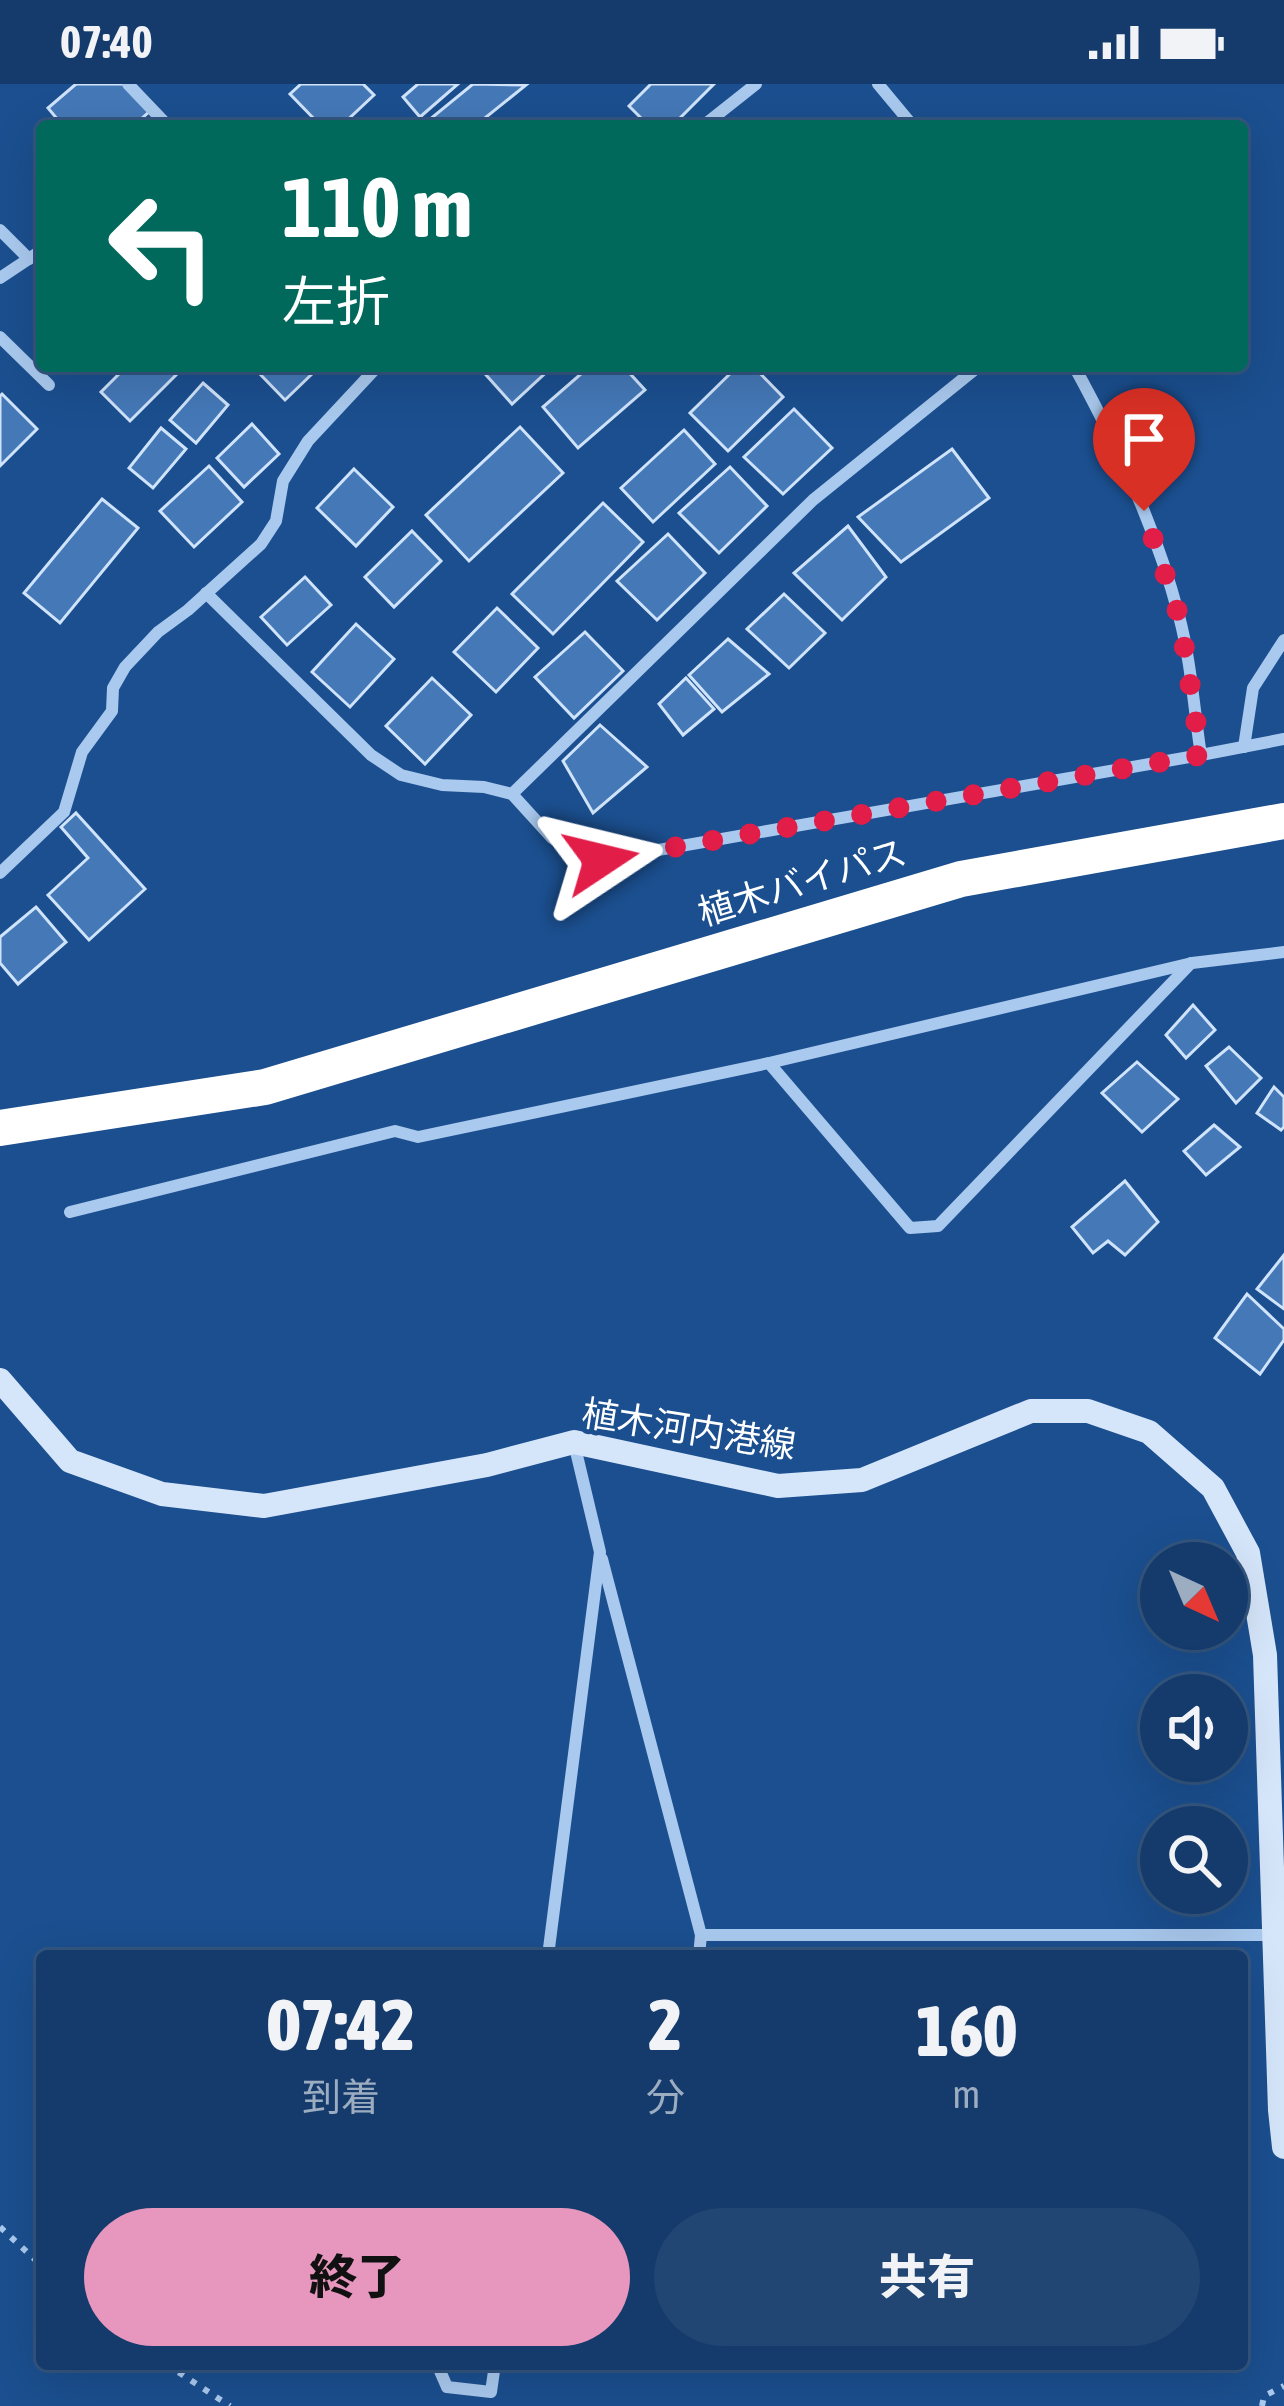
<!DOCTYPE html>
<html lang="ja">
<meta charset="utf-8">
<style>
:root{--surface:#143b6b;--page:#214673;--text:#f1f3f6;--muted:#9dadc1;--line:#33557e;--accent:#e797bd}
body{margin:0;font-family:"Asap Condensed","Noto Sans JP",sans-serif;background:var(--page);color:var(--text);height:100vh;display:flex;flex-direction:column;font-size:45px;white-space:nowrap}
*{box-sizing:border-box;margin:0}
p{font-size:39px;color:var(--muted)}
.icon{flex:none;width:66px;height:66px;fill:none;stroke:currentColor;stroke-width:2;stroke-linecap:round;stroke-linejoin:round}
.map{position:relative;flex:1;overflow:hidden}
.panel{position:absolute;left:36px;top:1866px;width:1212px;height:420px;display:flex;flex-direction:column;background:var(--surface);border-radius:12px;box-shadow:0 12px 48px #0002,0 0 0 3px var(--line)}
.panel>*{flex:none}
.banner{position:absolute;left:36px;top:36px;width:1212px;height:252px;border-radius:12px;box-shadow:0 12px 48px #0002,0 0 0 3px var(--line);background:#00695c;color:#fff;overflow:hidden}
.needle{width:78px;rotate:136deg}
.tools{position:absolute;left:1140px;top:1458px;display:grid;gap:24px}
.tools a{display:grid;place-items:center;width:108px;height:108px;border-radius:50%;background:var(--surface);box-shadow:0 12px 48px #0002,0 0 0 3px var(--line);font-size:60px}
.pin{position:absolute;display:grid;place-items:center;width:102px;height:102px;color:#fff;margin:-123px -51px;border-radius:50% 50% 50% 0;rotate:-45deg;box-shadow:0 0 12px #0007}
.pin .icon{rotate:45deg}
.me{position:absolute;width:132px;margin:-66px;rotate:80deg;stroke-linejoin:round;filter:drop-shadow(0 0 9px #0008)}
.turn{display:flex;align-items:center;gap:42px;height:252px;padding:0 48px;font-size:54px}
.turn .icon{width:156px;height:156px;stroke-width:2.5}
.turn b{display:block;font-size:84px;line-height:102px}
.eta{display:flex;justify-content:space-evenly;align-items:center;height:204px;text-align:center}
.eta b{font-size:72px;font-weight:800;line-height:84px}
.cta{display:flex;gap:24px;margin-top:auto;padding:24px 48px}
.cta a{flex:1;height:138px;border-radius:72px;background:var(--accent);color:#111;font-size:48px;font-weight:800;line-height:138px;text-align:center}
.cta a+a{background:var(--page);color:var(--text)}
.status{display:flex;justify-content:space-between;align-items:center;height:84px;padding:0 60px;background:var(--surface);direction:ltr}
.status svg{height:33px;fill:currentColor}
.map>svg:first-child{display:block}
.building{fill:#4478b7;stroke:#cfe3fa;stroke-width:3}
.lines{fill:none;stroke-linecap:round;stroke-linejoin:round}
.path{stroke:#a9c9ee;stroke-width:6;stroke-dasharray:6 9;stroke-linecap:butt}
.street{stroke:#a9c9ee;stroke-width:12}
.secondary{stroke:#d6e6fa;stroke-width:24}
.highway{stroke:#fff;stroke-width:36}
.route{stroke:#e11d48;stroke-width:21;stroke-dasharray:0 37.8}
.labels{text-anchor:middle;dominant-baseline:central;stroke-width:10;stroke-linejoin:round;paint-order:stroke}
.street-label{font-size:36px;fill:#fff;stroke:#1b4f8f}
</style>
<div class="status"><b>07:40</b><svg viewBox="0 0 49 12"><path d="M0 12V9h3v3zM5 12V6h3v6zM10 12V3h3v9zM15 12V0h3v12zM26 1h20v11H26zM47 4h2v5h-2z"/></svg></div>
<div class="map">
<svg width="1284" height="2322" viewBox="0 0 1284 2322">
<rect width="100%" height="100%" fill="#1b4f8f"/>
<g class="building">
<polygon points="76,0 127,0 150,27 133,42 63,42 48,24"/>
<polygon points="301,0 363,0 374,11 341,42 321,42 290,10"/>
<polygon points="418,0 458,0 420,33 403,13"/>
<polygon points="473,0 526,1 475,42 426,42 424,40"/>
<polygon points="651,0 714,0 672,42 649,42 629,22"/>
<polygon points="127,282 185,282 130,337 101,308"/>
<polygon points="266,282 308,282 314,288 285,316 259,289"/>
<polygon points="478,282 553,282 512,320"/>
<polygon points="590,282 623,282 645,306 578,364 543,323"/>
<polygon points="738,282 753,282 783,313 728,367 690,329"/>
<polygon points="203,299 228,321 196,359 170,336"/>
<polygon points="2,310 37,345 0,382 0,312"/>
<polygon points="794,325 832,364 783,410 744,373"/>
<polygon points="252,340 279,370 244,403 217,374"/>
<polygon points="520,343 563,389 469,477 426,431"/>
<polygon points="161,344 186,365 153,404 129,384"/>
<polygon points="684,346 715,380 653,438 621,404"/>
<polygon points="952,365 989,414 901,478 858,433"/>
<polygon points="209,382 242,418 194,463 160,427"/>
<polygon points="730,383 767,422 719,469 679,429"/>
<polygon points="354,385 393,423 356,462 317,424"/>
<polygon points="102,415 138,444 60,539 24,509"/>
<polygon points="603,419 643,458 553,550 512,510"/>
<polygon points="848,442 886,493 842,536 794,489"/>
<polygon points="412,447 441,477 394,523 365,493"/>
<polygon points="668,450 705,489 657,536 617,497"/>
<polygon points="305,493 331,521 287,561 261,533"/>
<polygon points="784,510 825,549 789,584 747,545"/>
<polygon points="497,524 538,564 496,608 454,568"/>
<polygon points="356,540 394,575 350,623 312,588"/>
<polygon points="585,548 623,587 574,634 535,593"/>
<polygon points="728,555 769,590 722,628 689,591"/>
<polygon points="432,594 471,631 425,680 386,642"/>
<polygon points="686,594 714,625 683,651 659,620"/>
<polygon points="600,641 647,683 593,729 563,677"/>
<polygon points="76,729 145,805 89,856 48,811 88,774 61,743"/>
<polygon points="36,823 66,858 18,900 0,879 0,853"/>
<polygon points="1193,921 1215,946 1186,974 1166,951"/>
<polygon points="1229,963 1261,994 1236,1019 1206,982"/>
<polygon points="1137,978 1178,1015 1142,1048 1102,1009"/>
<polygon points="1274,1003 1284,1013 1284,1043 1281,1046 1257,1029"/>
<polygon points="1214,1041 1240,1063 1206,1091 1184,1067"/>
<polygon points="1125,1097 1158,1138 1125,1171 1108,1157 1093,1169 1072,1143"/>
<polygon points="1284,1171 1284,1225 1257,1205"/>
<polygon points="1247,1210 1284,1245 1284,1256 1260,1290 1215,1254"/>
</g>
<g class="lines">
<g class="path">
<polyline points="0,2143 42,2182"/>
<polyline points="166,2280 230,2322"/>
<polyline points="1262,2322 1264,2312 1284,2302"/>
</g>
<g class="street">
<polyline points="128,0 168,42"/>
<polyline points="878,0 913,42"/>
<polyline points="703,42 756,0"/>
<polyline points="0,146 29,175"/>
<polyline points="0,194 42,166"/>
<polyline points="0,253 49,301"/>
<path d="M1074,282C1118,362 1156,444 1179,532C1191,577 1194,626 1201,671L1284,655"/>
<polyline points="206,509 371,671 401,691 442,701 484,703 512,710 552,754 579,771 601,776 1201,671"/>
<polyline points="1244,663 1253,604 1284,556"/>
<polyline points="512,710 813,416 979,282"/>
<polyline points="0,789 64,728 82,668 112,627 113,604 125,583 158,548 188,526 261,460 276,437 283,397 308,357 378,282"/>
<polyline points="769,979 910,1144 938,1142 1191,879"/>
<polyline points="70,1128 395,1047 418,1053 769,979 1192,879 1284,868"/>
<polyline points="602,1475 701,1851 699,1872"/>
<polyline points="701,1851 1274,1851"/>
<polyline points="548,1872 600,1468 574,1359"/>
<polyline points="437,2280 447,2303 491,2308 495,2280"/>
</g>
<polyline class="secondary" points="0,1296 70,1377 162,1410 264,1422 487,1381 574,1358 778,1402 862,1396 1031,1327 1088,1327 1149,1348 1213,1404 1248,1469 1265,1571 1280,2026 1284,2063"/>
<polyline class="highway" points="0,1044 265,1003 961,795 1284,737"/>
</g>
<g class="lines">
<polyline class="route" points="601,776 1201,671 1180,535 1144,427"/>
</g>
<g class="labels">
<g class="street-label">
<text transform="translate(802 798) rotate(-17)">植木バイパス</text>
<text transform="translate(689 1345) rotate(9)">植木河内港線</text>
</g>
</g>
</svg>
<div class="tools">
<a><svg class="needle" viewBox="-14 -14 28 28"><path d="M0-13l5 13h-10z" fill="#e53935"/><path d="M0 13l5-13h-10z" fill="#9dadc1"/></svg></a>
<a><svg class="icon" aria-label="sound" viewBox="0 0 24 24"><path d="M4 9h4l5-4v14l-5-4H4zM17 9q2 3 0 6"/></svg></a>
<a><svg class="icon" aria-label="search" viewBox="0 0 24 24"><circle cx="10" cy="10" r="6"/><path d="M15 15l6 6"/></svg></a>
</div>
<div class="pin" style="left:1144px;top:427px;background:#d93025"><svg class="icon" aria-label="arrive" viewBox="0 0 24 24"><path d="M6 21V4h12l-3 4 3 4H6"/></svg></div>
<svg class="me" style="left:601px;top:776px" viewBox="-20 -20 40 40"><path d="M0-17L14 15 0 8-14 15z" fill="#e11d48" stroke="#fff" stroke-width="4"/></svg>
<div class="banner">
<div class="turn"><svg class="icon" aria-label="left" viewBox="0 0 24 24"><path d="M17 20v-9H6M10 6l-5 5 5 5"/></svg><div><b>110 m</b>左折</div></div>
</div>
<section class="panel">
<div class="eta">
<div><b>07:42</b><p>到着</p></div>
<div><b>2</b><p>分</p></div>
<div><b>160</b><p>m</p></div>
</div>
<div class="cta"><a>終了</a><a>共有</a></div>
</section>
</div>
